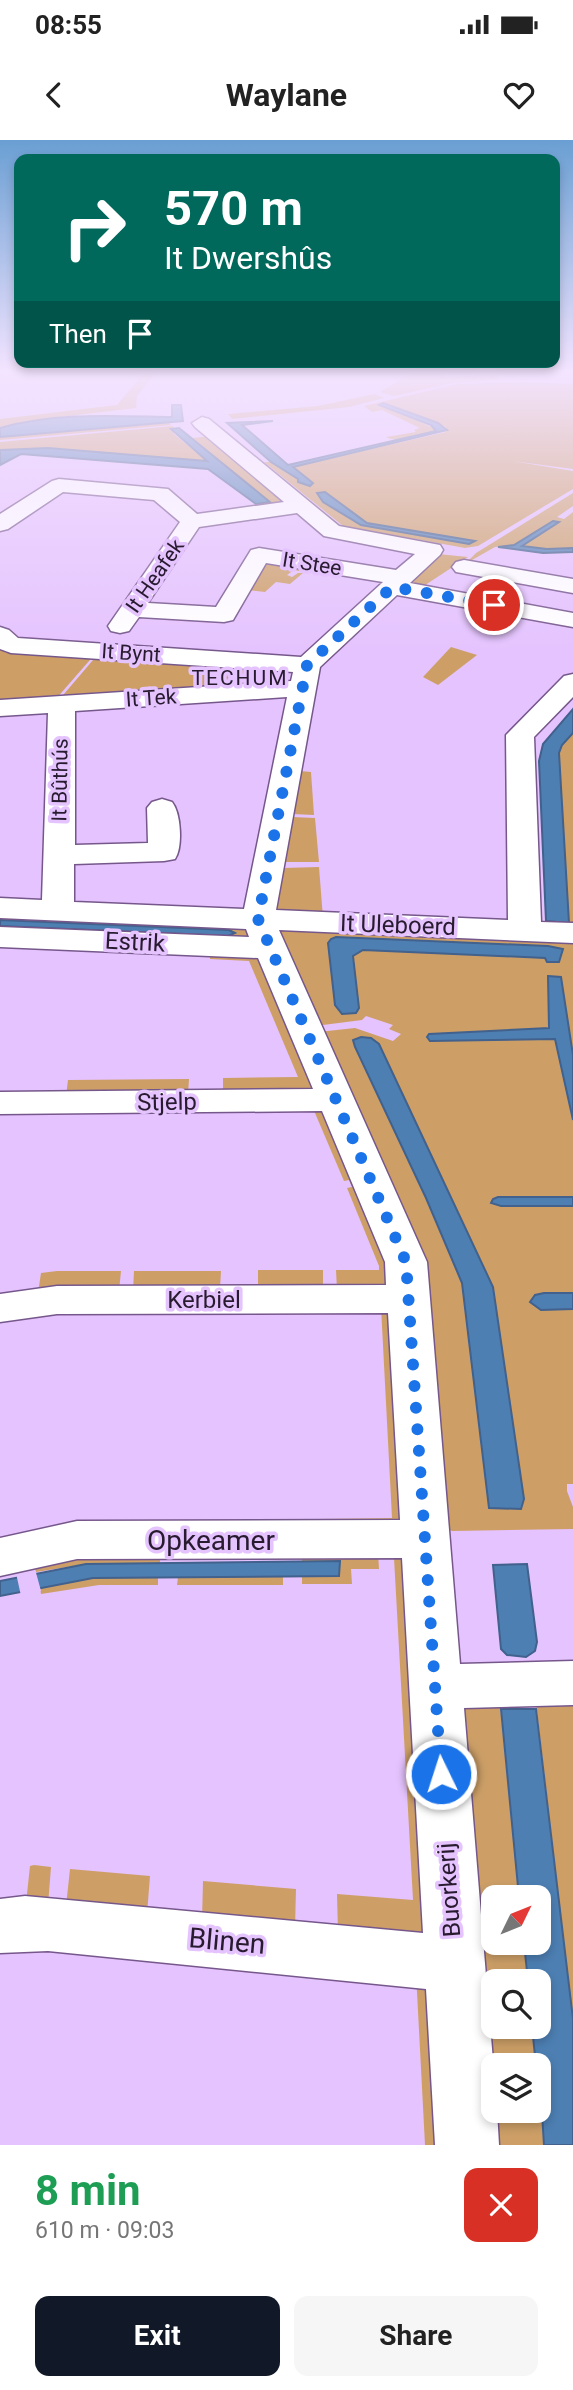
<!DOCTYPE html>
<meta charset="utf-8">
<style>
:root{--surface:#fff;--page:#f6f6f6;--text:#222;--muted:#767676;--accent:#111827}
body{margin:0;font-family:Roboto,sans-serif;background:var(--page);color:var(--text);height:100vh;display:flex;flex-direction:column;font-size:26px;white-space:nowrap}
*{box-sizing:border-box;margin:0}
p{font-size:23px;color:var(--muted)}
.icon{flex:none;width:38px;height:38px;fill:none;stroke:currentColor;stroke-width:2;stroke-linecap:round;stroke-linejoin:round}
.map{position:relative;height:2005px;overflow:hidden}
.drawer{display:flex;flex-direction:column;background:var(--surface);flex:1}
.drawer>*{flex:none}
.top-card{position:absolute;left:14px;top:14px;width:546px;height:214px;border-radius:14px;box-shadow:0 4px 10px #0003;background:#00695c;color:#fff;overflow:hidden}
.needle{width:46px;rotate:47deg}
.fabs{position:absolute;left:481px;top:1745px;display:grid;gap:14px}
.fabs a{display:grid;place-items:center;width:70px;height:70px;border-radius:14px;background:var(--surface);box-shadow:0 4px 10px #0003;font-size:35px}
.pin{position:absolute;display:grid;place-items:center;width:60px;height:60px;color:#fff;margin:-30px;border:4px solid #fff;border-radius:50%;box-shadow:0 2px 7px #0007}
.me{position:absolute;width:77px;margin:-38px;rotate:356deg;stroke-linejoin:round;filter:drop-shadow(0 0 5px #0008)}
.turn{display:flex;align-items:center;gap:24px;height:147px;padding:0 35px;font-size:32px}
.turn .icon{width:91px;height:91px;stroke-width:2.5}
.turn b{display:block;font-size:49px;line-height:60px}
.then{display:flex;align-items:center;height:66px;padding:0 35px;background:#0003;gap:14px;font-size:26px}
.round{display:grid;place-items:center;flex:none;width:74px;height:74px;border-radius:14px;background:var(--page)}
.headline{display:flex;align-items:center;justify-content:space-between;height:119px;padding:0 35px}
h1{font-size:42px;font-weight:700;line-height:52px;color:#1e9e55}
.action{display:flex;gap:14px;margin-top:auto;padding:14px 35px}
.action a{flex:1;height:80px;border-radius:14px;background:var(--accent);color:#fff;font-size:28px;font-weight:700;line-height:80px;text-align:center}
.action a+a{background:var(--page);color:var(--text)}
.status{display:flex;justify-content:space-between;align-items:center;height:49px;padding:0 35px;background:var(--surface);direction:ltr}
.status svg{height:19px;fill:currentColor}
header{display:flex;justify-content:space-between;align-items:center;height:91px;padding:0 35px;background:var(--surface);font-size:32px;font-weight:700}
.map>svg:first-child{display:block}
.green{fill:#cd9f67;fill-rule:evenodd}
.water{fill:#4d7fb3;stroke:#42618c;stroke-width:2}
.pier{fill:#e5c3fe}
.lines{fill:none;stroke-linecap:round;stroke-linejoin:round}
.minor-casing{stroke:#76578b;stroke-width:3}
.minor{fill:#fff;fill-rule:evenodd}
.route{stroke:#1a73e8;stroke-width:12;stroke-dasharray:0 21.6}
.labels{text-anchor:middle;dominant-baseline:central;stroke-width:7;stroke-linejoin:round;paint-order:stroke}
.far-street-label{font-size:21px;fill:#281b30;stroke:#e5c3fe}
.far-neighbourhood-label{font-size:21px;letter-spacing:2px;fill:#281b30;stroke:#e5c3fe}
.street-label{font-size:24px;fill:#281b30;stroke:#e5c3fe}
.near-street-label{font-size:28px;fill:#281b30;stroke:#e5c3fe}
</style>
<div class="status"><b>08:55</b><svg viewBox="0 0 49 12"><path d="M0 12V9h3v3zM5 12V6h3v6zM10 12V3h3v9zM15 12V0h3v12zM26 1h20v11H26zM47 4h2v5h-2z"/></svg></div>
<header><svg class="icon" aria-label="back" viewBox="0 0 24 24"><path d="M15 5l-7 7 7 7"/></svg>Waylane<svg class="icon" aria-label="heart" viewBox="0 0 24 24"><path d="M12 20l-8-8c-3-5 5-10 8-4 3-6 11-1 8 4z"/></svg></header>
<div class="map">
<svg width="573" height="2005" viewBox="0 0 573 2005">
<rect width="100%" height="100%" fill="#e5c3fe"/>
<g class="green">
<polygon points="144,233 155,233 137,256 136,268 34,280 0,288 0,279 117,265"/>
<polygon points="412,233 442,233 444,237 499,235 497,240 453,243 394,256 380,252"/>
<path d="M522,242L573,244V329L512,321L573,331V349L478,406L465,408L343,386L264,322H271L298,339L313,343L292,327L446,292V287L438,283L383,263L379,264L436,289C425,298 399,304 386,297L416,292L414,290L420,288L382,270L372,272L364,266L457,244ZM317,353L367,383L474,401L469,404L361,385L323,362Z"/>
<polygon points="375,254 384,258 349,267 232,279 228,274 318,266"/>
<polygon points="169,283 171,285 0,300 0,297"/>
<polygon points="173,286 174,294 207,321 48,308 0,310 0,302"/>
<polygon points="210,296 285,362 266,367 262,364 269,362 193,298"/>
<polygon points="573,353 573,366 557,377 564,379 573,372 573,408 547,409 522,406 553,381 514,405 495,407 465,424 476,413"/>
<polygon points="438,414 468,417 419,449 404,443"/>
<polygon points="264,422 308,429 304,432 294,430 287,435 292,437 298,433 303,433 290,444 276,442 265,452 247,450"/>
<polygon points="0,501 8,507 5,513 96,513 55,560 0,565"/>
<polygon points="451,507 477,515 438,545 423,537"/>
<polygon points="99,513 264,524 259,541 262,548 257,548 254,543 240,544 236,550 234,544 219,545 220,551 215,551 213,546 198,546 199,552 194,552 192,547 177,548 178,553 173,554 171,548 156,549 157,555 151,555 150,549 135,550 136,556 130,557 128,551 113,552 114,558 109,558 107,552 92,553 93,559 88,559 86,554 71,555 72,560 58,561"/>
<polygon points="573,593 573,788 549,786 547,781 569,782 559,613 562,605"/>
<polygon points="300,631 311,632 314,675 292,674"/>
<polygon points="292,677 315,678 319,722 284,722"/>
<polygon points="319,727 323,778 275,770 283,728"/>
<polygon points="0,773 248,789 250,796 248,800 0,792 0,786 228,796 229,790 0,780"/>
<path d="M280,789L573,796V915L560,837H548L551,884L544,890L429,894L427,897L430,901L556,899L573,980V1057H498L501,1066H573V1153H543L541,1170L573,1169V1344H567V1351L573,1367V1389L452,1391L436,1384L424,1164L318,892L355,888L393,901L401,894L389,889L393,885L366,876L362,880L315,886L278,792ZM336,797L548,806L563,809L558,822H548L545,818L363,810L353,816L359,868L332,834L328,803ZM426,1058L454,1065L493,1147L524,1359L521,1369L489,1368L462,1143Z"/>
<polygon points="210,812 261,816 315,950 223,954 223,938 298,937 249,821 210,819"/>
<polygon points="189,939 188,954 66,956 68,940"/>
<polygon points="312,966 321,967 394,1127 391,1145 337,1150 336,1130 379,1130 379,1126 347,1048 352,1047 349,1040 344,1041"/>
<polygon points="258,1130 323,1130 323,1149 258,1150"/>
<polygon points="57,1131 121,1131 119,1151 38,1153 41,1133"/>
<polygon points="134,1131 221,1131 220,1149 133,1151"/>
<polygon points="381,1167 390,1171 407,1380 320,1387 320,1379 392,1378"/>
<polygon points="378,1412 379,1429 351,1429 352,1444 302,1444 302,1436 339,1436 340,1422 302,1421 302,1416"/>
<polygon points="402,1412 406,1415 429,1795 338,1793 337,1754 413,1760 394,1418"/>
<polygon points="42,1417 160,1417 160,1423 86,1424 36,1432 34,1427"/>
<polygon points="283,1436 283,1445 177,1445 178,1437"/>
<polygon points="93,1438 158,1438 158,1445 99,1445 41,1454 40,1448"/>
<polygon points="573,1553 573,1879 535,1554"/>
<polygon points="499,1555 519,1757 494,1757 494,1802 524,1803 528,1841 494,1841 494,1886 532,1887 536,1925 494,1925 494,1970 539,1970 539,1954 544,2005 484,2005 455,1564"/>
<polygon points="34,1725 51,1727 48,1765 26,1763 30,1726"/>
<polygon points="70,1729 150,1736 147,1774 66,1766"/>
<polygon points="203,1741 296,1749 295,1788 202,1780"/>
<polygon points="416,1833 428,1839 449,2005 425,2005"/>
</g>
<g class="water">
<polygon points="383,263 438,283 447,290 293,327 313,343 310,346 298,342 298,339 271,322 227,283 273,281 242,285 288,325 436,291 431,285 379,265"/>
<path d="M172,265H181L183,281L0,297V288C57,272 114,276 172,277Z"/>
<polygon points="179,288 270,362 256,364 208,329 21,314 0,325 0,310 48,308 207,321 171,289"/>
<polygon points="325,352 367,383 475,401 469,404 361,385 323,362 317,353"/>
<polygon points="553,381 559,382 522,406 547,409 573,408 573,412 543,413 498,407 514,405"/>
<polygon points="573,569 573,593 562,605 559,613 569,783 546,781 539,621 543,604"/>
<polygon points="0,780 229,790 235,793 228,796 0,786"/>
<polygon points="336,797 548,806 563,809 559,822 547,822 545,818 363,810 353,816 359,868 356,873 342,874 335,865 328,803 331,799"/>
<polygon points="548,836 561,837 573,915 573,980 555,899 430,901 427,897 429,894 549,888"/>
<polygon points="361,897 371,898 379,904 493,1147 524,1359 521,1369 489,1368 462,1143 426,1058 355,907 353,900"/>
<polygon points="498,1057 573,1057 573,1066 501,1066 491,1063 493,1059"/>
<polygon points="544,1153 573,1153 573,1169 541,1170 530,1162 535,1155"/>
<polygon points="340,1421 339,1436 93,1438 0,1456 0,1441 86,1424"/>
<polygon points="527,1424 537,1502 535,1511 526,1517 507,1515 501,1509 493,1425"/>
<polygon points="501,1569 536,1569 573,1879 573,2005 544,2005 539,1925 536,1925 532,1887 539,1886 539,1841 528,1841 524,1803 539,1802 539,1757 519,1757"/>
</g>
<polygon class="pier" points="35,1429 41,1451 21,1456 16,1433"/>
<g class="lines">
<g class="minor-casing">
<g id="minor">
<path d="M202,277L209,279L339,386L440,405L443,410L440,415L410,443L573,473V487L397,455L320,527L276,770L508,780L506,595L564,536L573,534V557L534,597L541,782L573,783V803L279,790L427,1122L460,1524L573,1521V1565L464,1568L494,1933V1970H497L499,2005H435L426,1849L48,1811L0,1813V1759L25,1756L423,1793L402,1418L77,1419L0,1436V1398L77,1381L400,1380L388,1173L57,1174L0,1182V1154L57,1146L386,1145L385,1122L322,971L0,974V952L313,949L258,818L0,807V787L249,797L246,789L0,778V758L42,760L48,573L0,576V560L291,541L293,532L11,513L0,509V487L9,490L18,498L301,517L383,442L266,423L233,480L224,482L139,477L129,491L120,493L111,491L108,486L180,382L154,360L63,352L8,389L0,391V374L52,341L59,339L168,349L197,374L284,362L195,287L192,283ZM297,373L324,396L415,414L396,430L259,408L251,410L216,467L148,463L199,387ZM287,557L244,769L74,762V724L164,721L175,719C183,707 181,673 172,662L162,659L152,662L147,668L148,703L75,705V571Z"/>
<polygon points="464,420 573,439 573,453 456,432 452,427 456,422"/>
</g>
</g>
<use href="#minor" class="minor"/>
</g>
<linearGradient id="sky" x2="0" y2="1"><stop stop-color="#6a9fd3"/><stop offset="0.45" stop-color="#f3e4ff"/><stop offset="1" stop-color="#f3e4ff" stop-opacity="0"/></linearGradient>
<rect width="573" height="513" fill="url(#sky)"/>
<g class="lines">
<polyline class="route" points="441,1634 406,1122 258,779 307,525 392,447 494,465"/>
</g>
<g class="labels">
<g class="far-street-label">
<text transform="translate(312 424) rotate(9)">It Stee</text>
<text transform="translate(155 436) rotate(-55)">It Heafek</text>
<text transform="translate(131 513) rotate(4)">It Bynt</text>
<text transform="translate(151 558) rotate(-4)">It Tek</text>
<text transform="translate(60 640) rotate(-89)">It Bûthús</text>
</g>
<g class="far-neighbourhood-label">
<text x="240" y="538">TECHUM</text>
</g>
<g class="street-label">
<text transform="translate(398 785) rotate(2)">It Uleboerd</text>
<text transform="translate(135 802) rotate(3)">Estrik</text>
<text transform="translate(167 962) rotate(-1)">Stjelp</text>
<text x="204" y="1160">Kerbiel</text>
<text transform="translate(449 1750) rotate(-94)">Buorkerij</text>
</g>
<g class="near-street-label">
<text x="211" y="1400">Opkeamer</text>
<text transform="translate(227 1801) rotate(5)">Blinen</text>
</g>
</g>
</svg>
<div class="fabs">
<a><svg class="needle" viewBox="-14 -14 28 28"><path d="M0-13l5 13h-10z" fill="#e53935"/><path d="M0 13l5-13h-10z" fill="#767676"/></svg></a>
<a><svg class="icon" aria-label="search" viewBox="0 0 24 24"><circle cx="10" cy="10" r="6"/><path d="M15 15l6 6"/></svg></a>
<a><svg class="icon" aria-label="layers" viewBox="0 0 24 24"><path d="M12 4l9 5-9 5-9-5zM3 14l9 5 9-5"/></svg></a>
</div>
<div class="pin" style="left:494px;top:465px;background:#d93025"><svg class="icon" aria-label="arrive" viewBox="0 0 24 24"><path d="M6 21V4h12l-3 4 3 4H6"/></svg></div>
<svg class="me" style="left:441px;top:1634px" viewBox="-20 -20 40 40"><circle r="17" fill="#1a73e8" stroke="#fff" stroke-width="3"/><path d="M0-11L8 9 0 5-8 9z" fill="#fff"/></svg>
<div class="top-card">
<div class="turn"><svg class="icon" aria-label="right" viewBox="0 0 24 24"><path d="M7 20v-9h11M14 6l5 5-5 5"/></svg><div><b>570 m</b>It Dwershûs</div></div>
<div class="then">Then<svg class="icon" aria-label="arrive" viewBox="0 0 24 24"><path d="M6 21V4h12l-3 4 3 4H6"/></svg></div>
</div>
</div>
<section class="drawer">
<div class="headline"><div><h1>8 min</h1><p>610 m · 09:03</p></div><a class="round" style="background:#d93025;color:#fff"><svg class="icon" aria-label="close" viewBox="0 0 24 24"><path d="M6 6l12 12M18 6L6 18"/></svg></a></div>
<div class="action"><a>Exit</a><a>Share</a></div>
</section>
